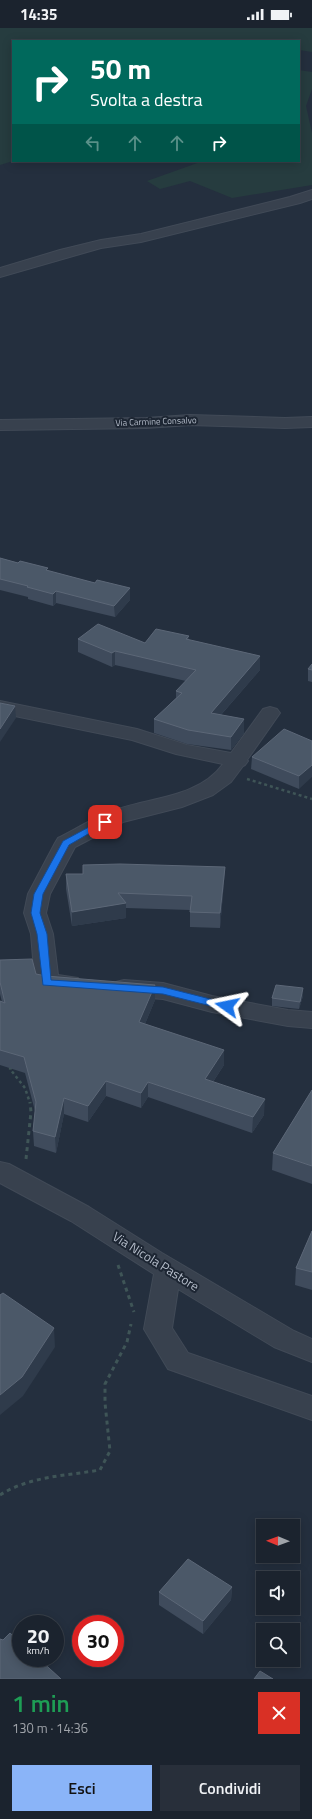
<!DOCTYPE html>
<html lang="it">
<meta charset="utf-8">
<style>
:root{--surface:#1b232e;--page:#282f3a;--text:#f1f3f6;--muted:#a0a4aa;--line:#39404a;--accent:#8ab4f8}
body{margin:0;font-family:"Titillium Web",sans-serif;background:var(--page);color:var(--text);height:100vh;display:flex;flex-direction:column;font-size:15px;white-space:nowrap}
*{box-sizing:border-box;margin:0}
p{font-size:13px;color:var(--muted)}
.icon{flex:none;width:22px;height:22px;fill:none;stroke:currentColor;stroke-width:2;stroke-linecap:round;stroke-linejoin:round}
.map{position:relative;height:1651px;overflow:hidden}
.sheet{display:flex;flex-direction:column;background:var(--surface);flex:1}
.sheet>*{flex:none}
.guide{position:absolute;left:12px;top:12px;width:288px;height:122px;border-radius:0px;box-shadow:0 2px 10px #0003,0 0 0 1px var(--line);background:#00695c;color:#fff;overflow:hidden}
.needle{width:26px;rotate:271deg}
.tools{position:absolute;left:256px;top:1491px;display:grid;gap:8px}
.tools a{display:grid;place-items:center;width:44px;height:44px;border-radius:0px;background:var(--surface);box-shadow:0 2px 10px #0003,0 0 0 1px var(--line);font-size:20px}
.speed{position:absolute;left:12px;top:1587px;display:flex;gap:8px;font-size:20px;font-weight:700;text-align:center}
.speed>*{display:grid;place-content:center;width:52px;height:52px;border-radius:50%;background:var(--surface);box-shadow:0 2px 10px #0003,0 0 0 1px var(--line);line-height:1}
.speed small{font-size:10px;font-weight:400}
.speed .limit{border:6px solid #d22;background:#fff;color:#111}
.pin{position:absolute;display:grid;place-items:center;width:34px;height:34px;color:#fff;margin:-17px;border-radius:8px;box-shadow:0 2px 6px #0006}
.me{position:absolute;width:44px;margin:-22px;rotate:282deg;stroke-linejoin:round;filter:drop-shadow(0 0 3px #0008)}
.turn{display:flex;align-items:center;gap:14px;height:84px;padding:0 12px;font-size:18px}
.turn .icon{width:52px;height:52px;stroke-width:2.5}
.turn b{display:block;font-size:28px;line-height:34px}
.lanes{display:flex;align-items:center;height:38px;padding:0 12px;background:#0003;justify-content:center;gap:20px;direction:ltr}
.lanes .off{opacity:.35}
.round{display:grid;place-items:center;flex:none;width:42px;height:42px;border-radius:0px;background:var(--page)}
.head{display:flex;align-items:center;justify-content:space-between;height:68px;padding:0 12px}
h1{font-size:24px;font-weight:600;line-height:30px;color:#1e9e55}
.action{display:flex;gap:8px;margin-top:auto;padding:8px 12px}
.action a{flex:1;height:46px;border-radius:0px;background:var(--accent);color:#111;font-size:16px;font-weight:600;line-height:46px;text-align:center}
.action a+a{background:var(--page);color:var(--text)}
.status{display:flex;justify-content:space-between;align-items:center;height:28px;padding:0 20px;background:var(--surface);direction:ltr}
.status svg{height:11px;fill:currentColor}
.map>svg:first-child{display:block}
.green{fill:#263c3f}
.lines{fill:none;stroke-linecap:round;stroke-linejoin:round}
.minor-casing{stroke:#414a57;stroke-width:2}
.path-far1{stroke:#3f5557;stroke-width:2.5;stroke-dasharray:3 3;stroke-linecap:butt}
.path{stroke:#3f5557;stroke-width:3;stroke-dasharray:4 4;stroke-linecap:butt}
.minor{fill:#38414e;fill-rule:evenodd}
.wall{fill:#3f4b5c}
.shaded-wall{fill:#2f3b4b}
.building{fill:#4b5868;stroke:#5c6777}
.route{fill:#1a73e8;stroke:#114b97}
.labels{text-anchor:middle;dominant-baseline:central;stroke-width:4;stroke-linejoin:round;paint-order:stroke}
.far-street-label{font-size:9px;fill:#b4bcc9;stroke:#1d2633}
.near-street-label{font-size:13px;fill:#b4bcc9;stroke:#1d2633}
</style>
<div class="status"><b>14:35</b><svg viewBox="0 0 49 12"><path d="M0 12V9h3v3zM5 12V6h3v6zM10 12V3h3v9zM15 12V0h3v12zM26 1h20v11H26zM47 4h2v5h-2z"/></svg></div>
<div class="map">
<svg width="312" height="1651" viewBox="0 0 312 1651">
<rect width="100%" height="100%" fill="#242f3e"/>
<g class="green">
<polygon points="0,0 312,0 312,24 299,22 299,13 228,13 214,11 198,13 13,13 13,133 0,137"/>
<polygon points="299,42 312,44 312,61 306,78 312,105 312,157 232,170 190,153 160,161 147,153 203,133 299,133"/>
</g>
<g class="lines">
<g class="minor-casing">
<g id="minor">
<polygon points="312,162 312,171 300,175 141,214 101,220 0,249 0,240 60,222 101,212 141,206 290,169"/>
<polygon points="190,387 285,390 312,389 312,399 285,400 190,397 146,400 0,402 0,392 146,390"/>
<path d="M0,673L137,701L187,717L231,725L263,681L270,679L277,681L280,685L247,732L248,733L245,737L243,738L231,754L213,767L182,779L123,794L75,819L50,866L46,885L53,906L58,947L78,950L82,956L78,962L70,964L39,959L35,954L31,906L24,885L28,866L55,815L58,810C74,802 90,792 107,785C144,769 197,772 223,736L176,726L132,712L0,685Z"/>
<polygon points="124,952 163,955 212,968 288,982 312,984 312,1000 288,998 212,984 163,971 124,968 116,966 112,960 116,954"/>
<polygon points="0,1134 9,1136 89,1179 162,1225 294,1303 312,1311 312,1334 274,1319 178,1261 172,1300 188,1325 312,1368 312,1392 168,1341 144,1301 154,1246 71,1193 0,1155"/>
</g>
</g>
<g class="path-far1">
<polyline points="247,751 312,771"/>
<polyline points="12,1039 10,1041 25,1060 30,1075"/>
</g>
<g class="path">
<polyline points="26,1131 31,1084 30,1074"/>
<polyline points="118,1237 134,1284"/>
<path d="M0,1467C30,1448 65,1448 100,1442L110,1423L105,1375V1356L127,1314L131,1296"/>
</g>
<use href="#minor" class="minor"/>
</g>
<g class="wall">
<polygon points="0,530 95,555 130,560 130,572 115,589 56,575 53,578 28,571 28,569 0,562"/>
<polygon points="189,608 188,612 260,642 221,687 244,691 244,705 231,722 187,716 154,705 154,691 176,670 176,663 186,653 115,637 112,639 78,624 78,611 145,615"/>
<polygon points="312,636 312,654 308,653 308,641"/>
<polygon points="312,713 299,761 251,741 252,729"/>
<polygon points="225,839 224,854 220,900 190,899 190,882 126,880 126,890 72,898 66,861 66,846 83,846"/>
<polygon points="0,932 36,946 155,972 145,996 224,1037 213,1054 264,1087 252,1105 148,1069 141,1080 106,1068 88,1094 64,1086 56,1125 34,1118 33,1103 35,1083 25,1045 0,1037 0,973 2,974 0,966"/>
<polygon points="303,968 299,981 272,978 272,970"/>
<polygon points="312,1062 312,1156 272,1142 273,1125"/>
<polygon points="312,1203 312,1262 295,1257 296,1240"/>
<polygon points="232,1559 231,1572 203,1606 159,1577 159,1564"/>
</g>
<g class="shaded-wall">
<polygon points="130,560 130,572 115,589 114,578"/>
<polygon points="56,563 56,575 53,578 53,566"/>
<polygon points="115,623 115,637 112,639 112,625"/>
<polygon points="260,628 260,642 211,698 211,685"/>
<polygon points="15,678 16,690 0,714 0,701"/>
<polygon points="244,691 244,705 231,722 231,709"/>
<polygon points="312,737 312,749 299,761 299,748"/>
<polygon points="225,839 224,854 220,900 220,885"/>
<polygon points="126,875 126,890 72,898 72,884"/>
<polygon points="155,957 155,972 139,1010 139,994"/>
<polygon points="303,960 303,968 299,981 300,974"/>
<polygon points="224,1022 224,1037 204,1067 205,1051"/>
<polygon points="106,1053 106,1068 88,1094 88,1078"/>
<polygon points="148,1054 148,1069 141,1080 141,1065"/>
<polygon points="64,1070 64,1086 56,1125 55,1109"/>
<polygon points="265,1071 264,1087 252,1105 253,1089"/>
<polygon points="54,1300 55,1319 23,1368 0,1387 0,1367"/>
<polygon points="232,1559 231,1572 203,1606 203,1593"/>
</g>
<g class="building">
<polygon points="0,530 18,535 20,533 48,540 46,542 95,555 97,552 130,560 114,578 56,563 53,566 27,559 28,558 0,551"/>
<polygon points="98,596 145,615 156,601 189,608 186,611 260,628 211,685 244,691 231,709 188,702 154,691 182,665 176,663 196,642 115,623 112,625 78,611"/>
<polygon points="312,636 312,642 308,641"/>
<polygon points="0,675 15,678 0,701"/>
<polygon points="284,701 312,713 312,737 299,748 252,729"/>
<polygon points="120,836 225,839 220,885 190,884 192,868 118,865 126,875 72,884 66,846 83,846 83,837"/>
<polygon points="32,931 36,946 46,948 155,957 139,994 224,1022 205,1051 265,1071 253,1089 148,1054 141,1065 106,1053 88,1078 64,1070 55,1109 33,1103 36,1074 24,1029 0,1022 0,973 5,975 0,954 0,932"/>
<polygon points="276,957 303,960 300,974 272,970"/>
<polygon points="312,1062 312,1138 273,1125"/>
<polygon points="312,1203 312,1244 296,1240"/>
<polygon points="3,1265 54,1300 22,1349 0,1367 0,1267"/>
<polygon points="188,1531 232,1559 203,1593 159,1564"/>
<polygon points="10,1605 21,1615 21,1630 38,1630 61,1651 0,1651 0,1611 3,1612"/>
<polygon points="260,1643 273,1651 254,1651"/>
</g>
<polygon class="route" points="102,792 108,792 109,794 69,817 43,866 40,885 47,906 51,952 163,959 230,976 232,978 230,981 227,982 163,966 43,957 37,906 31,885 34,866 63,813"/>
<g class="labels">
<g class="far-street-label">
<text transform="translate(156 393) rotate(-2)">Via Carmine Consalvo</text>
</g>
<g class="near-street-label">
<text transform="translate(156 1233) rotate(32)">Via Nicola Pastore</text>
</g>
</g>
</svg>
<div class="tools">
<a><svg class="needle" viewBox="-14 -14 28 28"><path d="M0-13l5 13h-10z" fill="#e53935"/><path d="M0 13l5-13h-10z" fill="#a0a4aa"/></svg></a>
<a><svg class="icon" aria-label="sound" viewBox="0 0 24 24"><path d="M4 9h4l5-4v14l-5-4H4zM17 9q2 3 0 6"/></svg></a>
<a><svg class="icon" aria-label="search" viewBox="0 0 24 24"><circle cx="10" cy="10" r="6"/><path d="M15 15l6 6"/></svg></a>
</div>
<div class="speed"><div>20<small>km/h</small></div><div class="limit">30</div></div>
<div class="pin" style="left:105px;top:794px;background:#d93025"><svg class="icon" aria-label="arrive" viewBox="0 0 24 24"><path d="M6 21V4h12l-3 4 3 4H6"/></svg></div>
<svg class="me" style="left:227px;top:978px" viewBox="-20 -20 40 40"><path d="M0-17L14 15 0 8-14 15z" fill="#1a73e8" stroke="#fff" stroke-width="4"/></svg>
<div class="guide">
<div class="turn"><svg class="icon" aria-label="right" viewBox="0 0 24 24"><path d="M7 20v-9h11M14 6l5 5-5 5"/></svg><div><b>50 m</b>Svolta a destra</div></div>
<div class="lanes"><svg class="icon off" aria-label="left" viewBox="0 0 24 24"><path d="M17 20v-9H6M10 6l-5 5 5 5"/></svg><svg class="icon off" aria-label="ahead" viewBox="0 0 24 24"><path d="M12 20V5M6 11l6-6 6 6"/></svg><svg class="icon off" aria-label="ahead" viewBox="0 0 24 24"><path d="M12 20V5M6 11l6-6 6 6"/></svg><svg class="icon" aria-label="right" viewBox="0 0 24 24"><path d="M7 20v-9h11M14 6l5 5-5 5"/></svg></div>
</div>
</div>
<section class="sheet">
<div class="head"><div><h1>1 min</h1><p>130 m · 14:36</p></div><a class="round" style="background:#d93025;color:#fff"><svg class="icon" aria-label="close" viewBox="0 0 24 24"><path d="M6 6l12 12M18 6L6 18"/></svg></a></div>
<div class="action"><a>Esci</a><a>Condividi</a></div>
</section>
